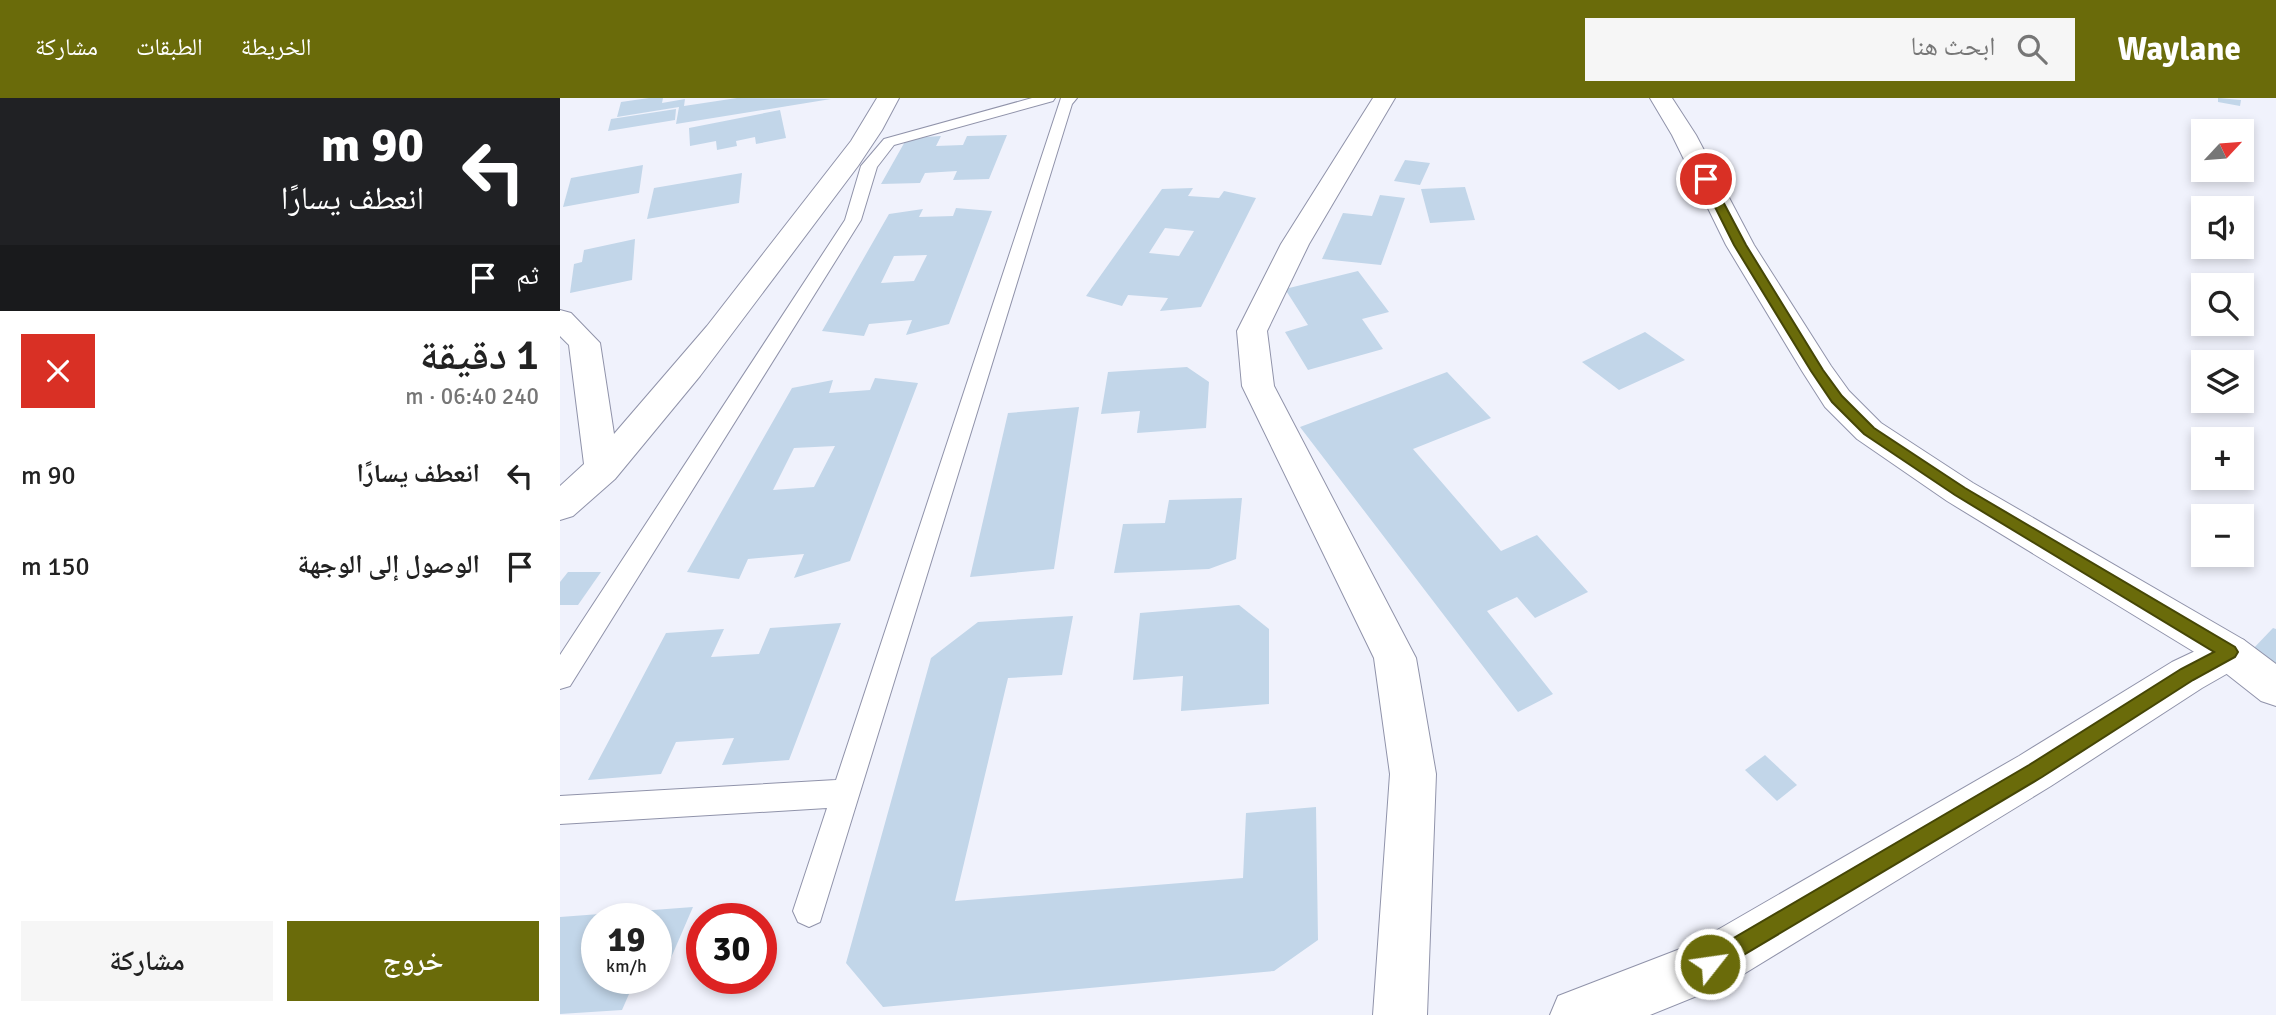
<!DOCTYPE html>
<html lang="ar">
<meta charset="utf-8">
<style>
:root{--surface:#fff;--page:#f6f6f6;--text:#222;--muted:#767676;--accent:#6a6b0a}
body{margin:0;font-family:Signika,"Noto Naskh Arabic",sans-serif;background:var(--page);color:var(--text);direction:rtl;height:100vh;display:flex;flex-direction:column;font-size:26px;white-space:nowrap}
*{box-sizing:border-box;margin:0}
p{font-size:23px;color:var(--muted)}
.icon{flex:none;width:38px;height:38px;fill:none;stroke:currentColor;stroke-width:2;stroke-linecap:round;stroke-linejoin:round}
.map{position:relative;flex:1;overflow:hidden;direction:ltr}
.sheet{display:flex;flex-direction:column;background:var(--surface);width:560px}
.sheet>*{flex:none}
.guide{background:#202124;color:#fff;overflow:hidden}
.needle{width:46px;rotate:64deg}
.fabs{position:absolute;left:1631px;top:21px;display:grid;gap:14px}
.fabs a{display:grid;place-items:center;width:63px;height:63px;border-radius:0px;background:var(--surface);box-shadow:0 4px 10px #0003;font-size:35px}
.speed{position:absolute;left:21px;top:805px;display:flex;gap:14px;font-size:35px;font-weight:700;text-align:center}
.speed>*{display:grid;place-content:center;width:91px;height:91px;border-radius:50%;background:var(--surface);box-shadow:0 4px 10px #0003;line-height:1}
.speed small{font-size:18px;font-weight:400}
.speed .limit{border:10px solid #d22;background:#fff;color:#111}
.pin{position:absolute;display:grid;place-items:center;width:60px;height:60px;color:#fff;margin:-30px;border:4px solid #fff;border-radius:50%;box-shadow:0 2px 7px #0007}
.me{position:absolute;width:77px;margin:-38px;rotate:60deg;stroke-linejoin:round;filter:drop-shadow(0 0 5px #0008)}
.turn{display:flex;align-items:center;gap:24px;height:147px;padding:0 21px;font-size:32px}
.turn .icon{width:91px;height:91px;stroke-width:2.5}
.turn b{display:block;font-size:49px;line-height:60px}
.then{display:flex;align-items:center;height:66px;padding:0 21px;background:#0003;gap:14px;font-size:26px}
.round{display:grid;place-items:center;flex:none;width:74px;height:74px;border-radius:0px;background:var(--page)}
.overview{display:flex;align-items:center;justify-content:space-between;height:119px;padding:0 21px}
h1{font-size:42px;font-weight:600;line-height:52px}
.button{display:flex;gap:14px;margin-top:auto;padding:14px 21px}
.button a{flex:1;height:80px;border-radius:0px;background:var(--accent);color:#fff;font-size:28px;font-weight:600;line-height:80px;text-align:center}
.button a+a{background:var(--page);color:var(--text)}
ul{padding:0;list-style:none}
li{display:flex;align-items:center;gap:21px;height:91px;padding:0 21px}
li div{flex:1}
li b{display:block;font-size:26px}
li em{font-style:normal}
header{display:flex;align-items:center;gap:42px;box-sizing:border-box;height:98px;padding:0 35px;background:var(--accent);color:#fff}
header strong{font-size:33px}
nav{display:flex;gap:38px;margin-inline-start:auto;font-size:24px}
.search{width:490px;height:63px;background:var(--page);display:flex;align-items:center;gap:18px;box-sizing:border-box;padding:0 24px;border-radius:0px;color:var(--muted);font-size:26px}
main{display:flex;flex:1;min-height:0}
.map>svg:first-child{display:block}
.building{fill:#c2d6e9;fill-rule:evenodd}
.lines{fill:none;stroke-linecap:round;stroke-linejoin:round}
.lane-casing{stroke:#9093aa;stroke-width:2}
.street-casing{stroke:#9093aa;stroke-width:2}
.secondary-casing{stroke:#9093aa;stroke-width:2}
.primary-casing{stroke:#9093aa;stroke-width:2}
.lane{fill:#fff;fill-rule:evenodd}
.street{fill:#fff;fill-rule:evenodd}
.secondary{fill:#fff;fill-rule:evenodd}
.primary{fill:#fff;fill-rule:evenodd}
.route{fill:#6a6b0a;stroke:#454606;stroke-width:2}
</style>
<header>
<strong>Waylane</strong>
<div class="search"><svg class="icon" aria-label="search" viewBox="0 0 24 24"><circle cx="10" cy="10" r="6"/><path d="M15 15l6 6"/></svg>ابحث هنا</div>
<nav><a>الخريطة</a><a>الطبقات</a><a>مشاركة</a></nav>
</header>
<main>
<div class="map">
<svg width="1716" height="917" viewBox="0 0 1716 917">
<rect width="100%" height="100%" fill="#f0f2fc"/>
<g class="building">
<polygon points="89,0 103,0 102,5 125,1 124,8 177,0 271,1 116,26 119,9 57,19 61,4"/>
<polygon points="1658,0 1681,2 1680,8 1658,4"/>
<polygon points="116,11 115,22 48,33 51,21"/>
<polygon points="220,12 226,40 196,46 195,39 176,43 177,48 157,52 156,43 130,48 129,30"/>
<polygon points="447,37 429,81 393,82 397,73 365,75 360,85 321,86 347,40 381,38 376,48 403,47 407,38"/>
<polygon points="845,62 870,65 860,87 834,83"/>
<polygon points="83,67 79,95 3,109 11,80"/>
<polygon points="182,75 179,105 87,121 94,90"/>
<polygon points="905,89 915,122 870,125 861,91"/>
<path d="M633,90L628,98L659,100L664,93L696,100L641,209L600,213L608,200L568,197L562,208L526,198L602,91ZM605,130L634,133L619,158L589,155Z"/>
<polygon points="820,97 845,100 821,167 762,161 783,115 812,118"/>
<path d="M396,110L432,113L389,226L346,237L352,222L309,226L304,238L262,233L329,116L363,111L359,119L393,118ZM367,157L354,183L321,185L334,158Z"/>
<polygon points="75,141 72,182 10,195 14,166 22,164 24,152"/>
<polygon points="798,173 829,214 802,221 823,251 748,272 725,234 748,227 725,191"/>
<polygon points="1085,234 1125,262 1059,292 1022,264"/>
<polygon points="627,269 649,284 646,330 577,335 580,313 541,316 548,274"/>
<polygon points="887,274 931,320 853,351 941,453 977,437 1028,494 975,520 957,499 927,513 993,596 958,614 740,329"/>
<path d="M315,280L358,285L290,463L234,480L244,456L188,461L179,481L127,474L232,290L273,282L269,295L310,292ZM275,348L254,389L213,392L234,350Z"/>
<polygon points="519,309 494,471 410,479 448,315"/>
<polygon points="682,400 676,461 649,471 554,475 563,426 605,425 609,402"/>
<polygon points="8,474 41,474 18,507 0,507 0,484"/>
<polygon points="679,507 709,531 709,606 621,613 623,578 573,582 580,515"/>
<polygon points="513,518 502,577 448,580 395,803 683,780 686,715 756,709 758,842 714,873 323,909 286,865 371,560 418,524"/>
<polygon points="281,525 229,662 162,667 174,640 116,644 101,676 28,682 106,535 164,531 151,559 199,556 210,530"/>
<polygon points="1713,530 1716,531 1716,568 1691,553"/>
<polygon points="1205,657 1237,687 1217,703 1185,672"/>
<polygon points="133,809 104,876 96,877 96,821 37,821 37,880 76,880 62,912 0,916 0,819"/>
</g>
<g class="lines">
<g class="lane-casing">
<g id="lane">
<polygon points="472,0 495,0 493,3 334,47 317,69 301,122 10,588 0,591 0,557 285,122 301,68 324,41"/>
<polygon points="501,0 517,0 512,6 260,824 249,829 238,824 233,813 267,710 0,726 0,698 276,682"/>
</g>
</g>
<g class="street-casing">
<g id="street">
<polygon points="317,0 339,0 322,32 298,68 140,278 55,381 13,418 0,422 0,388 24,366 9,247 0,238 0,212 11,215 40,245 54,336 147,228 291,43"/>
<polygon points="1669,537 1684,542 1690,554 1684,566 1642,590 1491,688 1169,885 1090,917 990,917 998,898 1133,846 1459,658 1612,564"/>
</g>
</g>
<g class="secondary-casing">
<polygon id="secondary" points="1090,0 1112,0 1136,37 1194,147 1271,268 1289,293 1321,325 1413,385 1684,542 1716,566 1716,608 1701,603 1654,566 1387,403 1297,341 1265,309 1242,273 1166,147 1112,37"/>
</g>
<g class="primary-casing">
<polygon id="primary" points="813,0 835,0 749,146 707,233 714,288 856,560 876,676 867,917 813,917 830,676 814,560 682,288 677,233 721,146"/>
</g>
<use href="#lane" class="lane"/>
<use href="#street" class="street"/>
<use href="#secondary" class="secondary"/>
<use href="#primary" class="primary"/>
</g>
<polygon class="route" points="1142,79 1151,81 1186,147 1263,272 1282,298 1314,330 1405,390 1675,549 1678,554 1675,559 1633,582 1482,679 1150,877 1143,874 1139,866 1143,858 1469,667 1621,571 1654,554 1395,397 1304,336 1272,304 1251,273 1174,147 1141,81"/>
</svg>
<div class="fabs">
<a><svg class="needle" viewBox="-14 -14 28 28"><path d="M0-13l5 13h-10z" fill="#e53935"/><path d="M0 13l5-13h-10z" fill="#767676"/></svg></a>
<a><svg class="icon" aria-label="sound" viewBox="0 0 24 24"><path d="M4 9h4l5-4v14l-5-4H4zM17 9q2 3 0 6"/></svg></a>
<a><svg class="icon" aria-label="search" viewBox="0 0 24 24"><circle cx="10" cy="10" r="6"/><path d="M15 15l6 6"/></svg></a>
<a><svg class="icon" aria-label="layers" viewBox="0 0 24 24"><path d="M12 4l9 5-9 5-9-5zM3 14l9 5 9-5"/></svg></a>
<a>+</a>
<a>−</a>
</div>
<div class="speed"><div>19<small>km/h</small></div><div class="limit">30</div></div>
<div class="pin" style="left:1146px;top:81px;background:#d93025"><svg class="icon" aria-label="arrive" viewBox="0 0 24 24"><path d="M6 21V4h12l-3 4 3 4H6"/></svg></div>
<svg class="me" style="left:1150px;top:866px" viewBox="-20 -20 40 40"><circle r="17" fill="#6a6b0a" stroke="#fff" stroke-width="3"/><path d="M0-11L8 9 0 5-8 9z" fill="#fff"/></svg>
</div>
<section class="sheet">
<div class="guide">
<div class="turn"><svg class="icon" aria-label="left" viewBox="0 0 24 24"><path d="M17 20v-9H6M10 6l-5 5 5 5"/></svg><div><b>90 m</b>انعطف يسارًا</div></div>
<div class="then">ثم<svg class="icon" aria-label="arrive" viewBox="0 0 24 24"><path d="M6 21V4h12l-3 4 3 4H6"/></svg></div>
</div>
<div class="overview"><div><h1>1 دقيقة</h1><p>240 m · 06:40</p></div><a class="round" style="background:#d93025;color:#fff"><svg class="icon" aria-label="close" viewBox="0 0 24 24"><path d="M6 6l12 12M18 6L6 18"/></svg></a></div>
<ul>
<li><svg class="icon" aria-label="left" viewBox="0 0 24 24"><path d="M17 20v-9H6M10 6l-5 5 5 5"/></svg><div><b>انعطف يسارًا</b></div><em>90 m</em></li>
<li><svg class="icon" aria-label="arrive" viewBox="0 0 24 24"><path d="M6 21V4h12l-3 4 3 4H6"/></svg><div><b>الوصول إلى الوجهة</b></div><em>150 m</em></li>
</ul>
<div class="button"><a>خروج</a><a>مشاركة</a></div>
</section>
</main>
